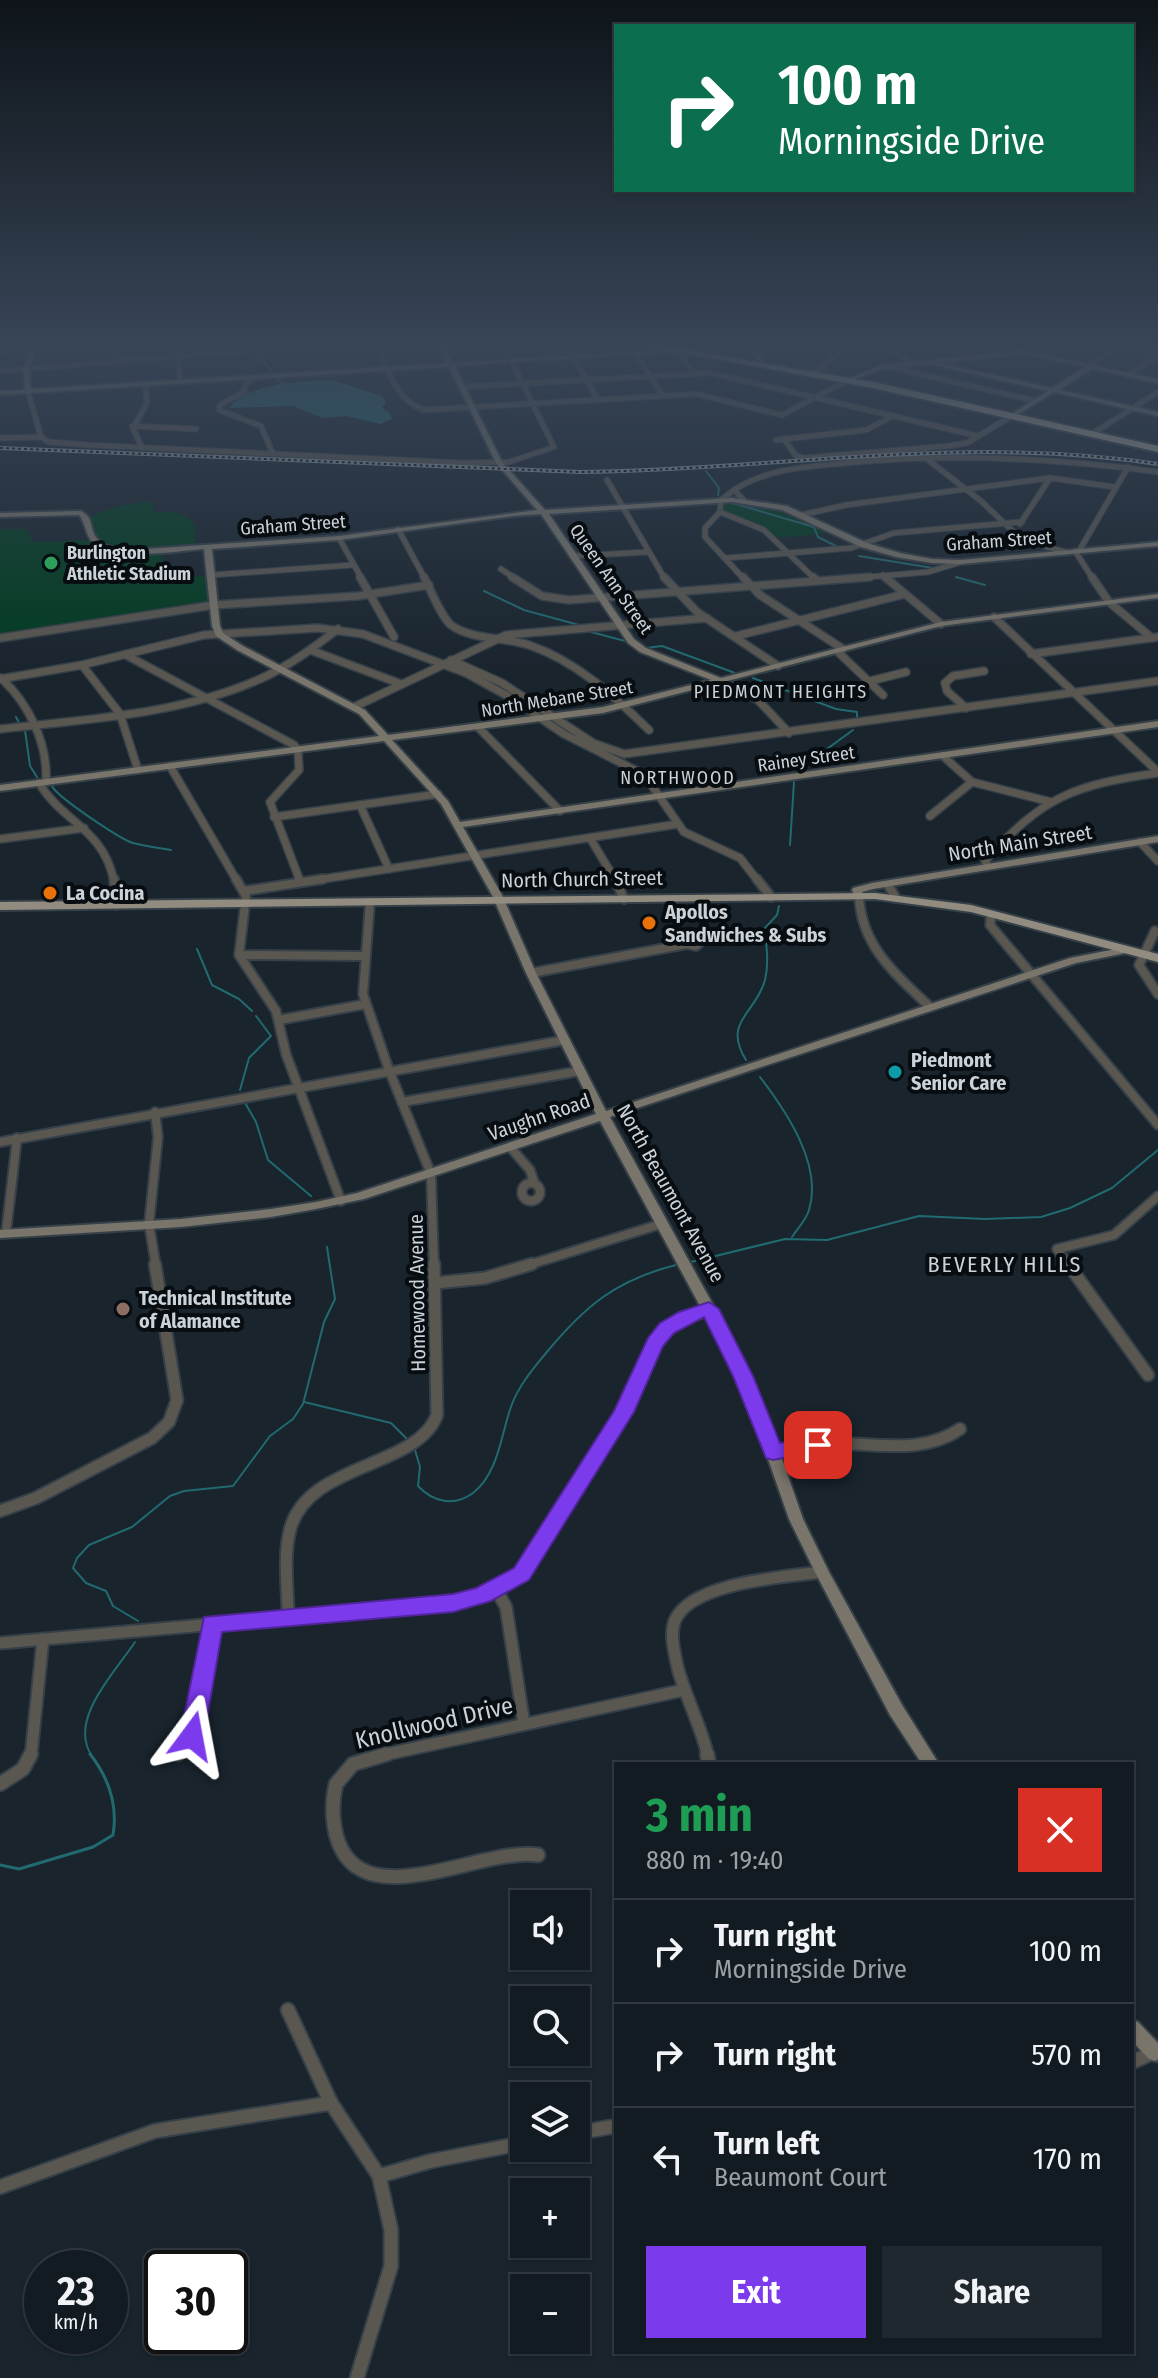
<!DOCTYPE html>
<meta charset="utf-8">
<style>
:root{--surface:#131b22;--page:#20282f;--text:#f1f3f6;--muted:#9da1a5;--line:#323940;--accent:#7c3aed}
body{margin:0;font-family:"Fira Sans Condensed",sans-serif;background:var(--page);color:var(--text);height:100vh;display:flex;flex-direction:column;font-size:30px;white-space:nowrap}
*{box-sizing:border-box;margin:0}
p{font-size:26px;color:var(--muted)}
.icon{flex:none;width:44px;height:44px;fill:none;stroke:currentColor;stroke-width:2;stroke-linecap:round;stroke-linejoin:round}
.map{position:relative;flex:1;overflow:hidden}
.drawer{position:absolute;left:614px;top:1762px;width:520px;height:592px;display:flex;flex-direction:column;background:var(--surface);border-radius:0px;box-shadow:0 2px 6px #0004,0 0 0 2px var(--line)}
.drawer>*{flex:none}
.top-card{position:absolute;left:614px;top:24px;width:520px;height:168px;border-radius:0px;box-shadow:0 2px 6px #0004,0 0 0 2px var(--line);background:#0b6e4f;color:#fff;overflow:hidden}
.buttons{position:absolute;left:510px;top:1890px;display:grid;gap:16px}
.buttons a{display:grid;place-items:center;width:80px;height:80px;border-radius:0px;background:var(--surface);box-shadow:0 2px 6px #0004,0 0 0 2px var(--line);font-size:40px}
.speed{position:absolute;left:24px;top:2250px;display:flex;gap:16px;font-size:40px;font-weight:700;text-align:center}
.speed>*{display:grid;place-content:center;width:104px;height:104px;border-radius:50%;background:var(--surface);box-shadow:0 2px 6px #0004,0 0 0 2px var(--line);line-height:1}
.speed small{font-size:20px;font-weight:400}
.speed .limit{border:4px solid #111;border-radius:12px;background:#fff;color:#111}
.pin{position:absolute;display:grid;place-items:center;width:68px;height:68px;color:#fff;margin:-34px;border-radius:16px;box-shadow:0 4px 12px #0006}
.me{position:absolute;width:88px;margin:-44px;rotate:13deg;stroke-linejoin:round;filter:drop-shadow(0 0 6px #0008)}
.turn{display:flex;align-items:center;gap:28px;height:168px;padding:0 32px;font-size:36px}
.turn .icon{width:104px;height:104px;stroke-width:2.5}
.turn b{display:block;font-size:56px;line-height:68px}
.round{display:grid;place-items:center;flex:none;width:84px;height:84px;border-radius:0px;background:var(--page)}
.head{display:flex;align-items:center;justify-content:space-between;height:136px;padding:0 32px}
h1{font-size:48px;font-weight:700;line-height:60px;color:#1e9e55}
.action{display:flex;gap:16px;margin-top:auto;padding:16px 32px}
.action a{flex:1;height:92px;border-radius:0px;background:var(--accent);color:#fff;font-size:32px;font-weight:700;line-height:92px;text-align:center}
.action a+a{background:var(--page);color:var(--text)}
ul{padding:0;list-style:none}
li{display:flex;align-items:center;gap:24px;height:104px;padding:0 32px;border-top:2px solid var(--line)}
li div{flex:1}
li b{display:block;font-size:30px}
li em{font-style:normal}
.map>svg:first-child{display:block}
.green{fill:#003c1f}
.water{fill:#216a70}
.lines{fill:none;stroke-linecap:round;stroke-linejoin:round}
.stream-far1{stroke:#216a70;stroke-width:2}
.stream{stroke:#216a70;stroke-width:3}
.street-far4-casing{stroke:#354048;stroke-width:7}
.street-far3-casing{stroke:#354048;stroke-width:10}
.street-far2-casing{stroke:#354048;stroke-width:12}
.street-far1-casing{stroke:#354048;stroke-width:15}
.street-casing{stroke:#354048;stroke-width:17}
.secondary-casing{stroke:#354048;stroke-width:4}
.primary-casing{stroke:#354048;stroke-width:4}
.highway-casing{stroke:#354048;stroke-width:4}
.street-far4{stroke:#5a5751;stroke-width:5}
.street-far3{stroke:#5a5751;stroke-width:7}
.street-far2{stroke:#5a5751;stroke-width:8}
.street-far1{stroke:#5a5751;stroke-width:11}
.street{stroke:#5a5751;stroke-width:13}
.secondary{fill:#79756b;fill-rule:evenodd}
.primary{fill:#918c7f;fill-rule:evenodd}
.highway{fill:#a7a190;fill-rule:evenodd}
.rail-casing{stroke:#949ca3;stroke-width:4}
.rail{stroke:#080d11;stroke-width:2;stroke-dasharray:3;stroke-linecap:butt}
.route{fill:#7c3aed;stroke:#51269a;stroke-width:2}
.leisure-dot{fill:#2e9e5b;stroke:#080d11;stroke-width:3}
.food-dot{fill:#e8710a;stroke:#080d11;stroke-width:3}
.culture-dot{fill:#0f9aa8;stroke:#080d11;stroke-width:3}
.education-dot{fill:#8d6e63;stroke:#080d11;stroke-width:3}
.labels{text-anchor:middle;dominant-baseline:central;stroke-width:8;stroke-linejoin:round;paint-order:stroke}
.far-street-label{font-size:18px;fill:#cbd2d8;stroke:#080d11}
.far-poi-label{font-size:18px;font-weight:bold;fill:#cbd2d8;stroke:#080d11;text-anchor:start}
.far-neighbourhood-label{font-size:18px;letter-spacing:2px;fill:#cbd2d8;stroke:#080d11}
.street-label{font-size:20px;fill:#cbd2d8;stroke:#080d11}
.poi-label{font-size:20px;font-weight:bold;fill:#cbd2d8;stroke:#080d11;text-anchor:start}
.neighbourhood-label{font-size:22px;letter-spacing:2px;fill:#cbd2d8;stroke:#080d11}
.near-street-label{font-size:24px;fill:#cbd2d8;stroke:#080d11}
</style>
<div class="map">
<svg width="1158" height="2378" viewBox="0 0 1158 2378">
<rect width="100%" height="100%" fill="#19242d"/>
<g class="green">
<polygon points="727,500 787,510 831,533 775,538 723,511 723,502"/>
<path d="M153,501V512C171,512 182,510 195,524V544L201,546C179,547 106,558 94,536C92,531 92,522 90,517C112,506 130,504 153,501Z"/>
<polygon points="0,529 28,529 32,542 87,540 112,550 161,551 165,576 208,576 210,603 0,638"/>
</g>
<path class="water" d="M332,380L382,396L386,403L382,408L390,413L392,419L380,424L347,416L323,418L293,406L229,408C247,383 302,381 332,380Z"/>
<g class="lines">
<g class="stream-far1">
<polyline points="250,340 256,354 275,374"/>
<polyline points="275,378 285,385"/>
<polyline points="706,471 719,488 718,495"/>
<polyline points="729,502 814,527 818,537 838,547"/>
<polyline points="859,556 933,568"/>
<polyline points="956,577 985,585"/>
<polyline points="484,591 524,610 579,625"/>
<polyline points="591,632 625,641"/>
<polyline points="646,648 662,646 735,673"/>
<polyline points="753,678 836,709 857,712 857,720"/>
<polyline points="16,717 19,723"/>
<polyline points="25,730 30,766 37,777"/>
<polyline points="798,770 853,730"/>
<path d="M52,786C57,797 120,839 133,843C145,846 159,848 171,850"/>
<polyline points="790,845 794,782"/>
<polyline points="197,949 212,985 239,999 252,1011"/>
<path d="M746,1060C722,1021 756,1014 765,980C769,964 767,945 764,929L777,915L779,906"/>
<path d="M760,1077C786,1111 823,1165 809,1210C806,1220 798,1228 792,1237"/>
<polyline points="240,1090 249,1058 271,1036 256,1016"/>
<polyline points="244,1101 256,1122 268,1160 311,1196"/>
<polyline points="691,1262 785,1239 827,1240 919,1216 985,1219 1041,1217 1070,1208 1112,1188 1158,1150"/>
<polyline points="304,1402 391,1423 407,1439"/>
<path d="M415,1450L420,1467L418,1486C433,1502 454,1507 473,1493C499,1473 501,1433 512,1404C520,1384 533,1369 546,1353C585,1306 616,1280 676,1265"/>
<polyline points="138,1621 113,1606 106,1591 86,1583 73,1568 77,1558 89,1545 132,1527 170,1496 184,1491 233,1486 270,1436 293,1419 303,1404 324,1322 335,1299 327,1247"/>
<path d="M92,1756C67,1720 116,1671 135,1642"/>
</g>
<path class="stream" d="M0,1865L19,1869L93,1847L113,1835C118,1805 108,1777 90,1754"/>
<g class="street-far4-casing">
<g id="street-far4">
<polyline points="175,340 181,382"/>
<polyline points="329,340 379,350 546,340"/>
<polyline points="564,340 598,400"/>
<polyline points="939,340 970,358"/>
<polyline points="753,348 852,341"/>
<path d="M379,350C389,374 398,401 424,410L697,394L782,415L848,380"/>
<polyline points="893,350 912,364"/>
<polyline points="0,351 125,340"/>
<polyline points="1024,352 1073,347 1086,340"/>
<polyline points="680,353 693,373"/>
<polyline points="637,355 663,396"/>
<polyline points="1087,366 1124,344"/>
<polyline points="889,367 1036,401"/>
<polyline points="0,371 244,351"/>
<polyline points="814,374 853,340"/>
<polyline points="1127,375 1158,356"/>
<polyline points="256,378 245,383 245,391 220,405 219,410 261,426 273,454"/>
<polyline points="461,387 711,373 978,436"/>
<polyline points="28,391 41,437"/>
<polyline points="132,426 196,429"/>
<polyline points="1092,434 1158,392"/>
<polyline points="0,438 41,437 49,442 89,445 463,463 509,462 554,447 501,340"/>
<polyline points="784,439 796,456 804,458 948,446 967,443 1012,416"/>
<polyline points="776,440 866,430 893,416"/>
<polyline points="142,448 133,428 147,403 145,384"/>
<polyline points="927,459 981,501 1021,539 1065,552"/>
<polyline points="607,480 665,579"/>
<polyline points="734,490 721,500 720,512 705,528 705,537 744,579"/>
<path d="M744,500L734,490C768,468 807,467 846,463C950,453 1054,458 1158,472"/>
<polyline points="720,512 764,530 815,579"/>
<polyline points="801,515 846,505 1050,478 1115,487"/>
<polyline points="1020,524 1050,478"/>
<polyline points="398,529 425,579"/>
<polyline points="339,538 362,579"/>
<polyline points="1075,551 1093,579"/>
<polyline points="1079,551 1128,467"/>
<polyline points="575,556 648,552"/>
<polyline points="726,558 851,548 894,533 1022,522"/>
<polyline points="501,569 516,579"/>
<polyline points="211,575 353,565"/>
<polyline points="883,575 887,579"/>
<polyline points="844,579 928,572 961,562"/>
</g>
</g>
<g class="street-far3-casing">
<g id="street-far3">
<polyline points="360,577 394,637"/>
<path d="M424,577C431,590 440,615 451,625C471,640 506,637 529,645C576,661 614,696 649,730"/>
<polyline points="512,577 542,596 569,600 870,577"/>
<polyline points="664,577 697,612 778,666"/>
<polyline points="743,577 760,595 843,649"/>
<polyline points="813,577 817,580"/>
<polyline points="885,577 941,624"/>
<polyline points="1092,577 1109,602 1152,638"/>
<polyline points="994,617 1158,772"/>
<polyline points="736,636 905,594"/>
<polyline points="0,638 214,605 358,596 429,585"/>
<polyline points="313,651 401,684"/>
<polyline points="837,651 883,695"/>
<polyline points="1031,654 1158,637"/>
<polyline points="126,655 294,745 298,750 299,770 270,802 300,881"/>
<polyline points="451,660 502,683 593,743 624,754 1158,681"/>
<polyline points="82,665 120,714 138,770"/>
<path d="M1,678C29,704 48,743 46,782"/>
<polyline points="0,679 82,665 204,635 318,628 363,634 466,673 506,695 564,734 637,771 650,783 684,832 740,858 758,881"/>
<polyline points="722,681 758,700 789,733"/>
<polyline points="870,681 906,672"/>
<polyline points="354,707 506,635 707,618"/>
<polyline points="966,708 947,691 945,683 953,676 984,671"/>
<polyline points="478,727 560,811"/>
<path d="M0,729C87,719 179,715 260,679C289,666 313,648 338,629"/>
<polyline points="943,756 972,782 1051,802"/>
<polyline points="170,766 237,881"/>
<path d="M39,783C63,823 103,828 114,881"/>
<polyline points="360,805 389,869"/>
<polyline points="930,816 972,782"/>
<polyline points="274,817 438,794"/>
<polyline points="590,838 616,881"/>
<polyline points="0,839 84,828"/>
<polyline points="1140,842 1158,861"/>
<path d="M988,866L985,861C1043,796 1074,785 1158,773"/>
<polyline points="310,881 678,824"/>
</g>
</g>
<g class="street-far2-casing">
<g id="street-far2">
<polyline points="114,879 116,905"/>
<polyline points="236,879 246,896 239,955 276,1011 286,1054 341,1201"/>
<polyline points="299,879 300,882"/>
<polyline points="615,879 624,899"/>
<polyline points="757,879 771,897"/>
<polyline points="888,885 896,898"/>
<polyline points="244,891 323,879"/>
<path d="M859,896C861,946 896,975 930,1007"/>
<polyline points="370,902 363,994 389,1070 431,1174 434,1266"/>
<polyline points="991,915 990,925 1158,1125"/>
<polyline points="1155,931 1139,965 1158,994"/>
<polygon points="691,938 700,942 696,946 687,944 686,941"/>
<polyline points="239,955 364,956"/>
<polyline points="531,973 687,944"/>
<polyline points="279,1020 366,1004"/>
<polyline points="402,1102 580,1071"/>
<polyline points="155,1112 158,1137 149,1224 156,1266"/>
<polyline points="0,1142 565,1040"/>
<polyline points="511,1148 530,1170 534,1182"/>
<circle cx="531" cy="1192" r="9"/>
<polyline points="6,1233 17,1138"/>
<polyline points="525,1266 661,1224"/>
<polyline points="1069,1266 1057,1249 1114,1235 1158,1196"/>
</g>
</g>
<g class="street-far1-casing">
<g id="street-far1">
<polyline points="1068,1264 1148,1375"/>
<polyline points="435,1283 485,1278 532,1264"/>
<path d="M773,1452C792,1449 811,1445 830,1444C875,1442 920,1456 960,1429"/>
<polyline points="0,1511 36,1498 152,1438 169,1422 177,1400 155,1264"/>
<polyline points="496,1589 506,1607 524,1724"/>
<path d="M288,1617C288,1589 283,1557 290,1530C307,1462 417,1469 437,1415L434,1264"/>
<polyline points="0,1643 453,1603 503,1586 528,1566 623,1412 655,1343 676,1322 709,1309"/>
<polyline points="178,1755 195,1726 212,1624"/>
<polyline points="31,1756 43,1639"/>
<polyline points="378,1756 684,1690"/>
<path d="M708,1756C701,1726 686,1698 678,1669C675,1655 669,1634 675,1620C692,1582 785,1577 822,1572"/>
</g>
</g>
<g class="street-casing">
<g id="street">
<path d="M387,1754L353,1764L336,1784C331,1804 332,1832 342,1850C374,1911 484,1847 538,1855"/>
<polyline points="707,1754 709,1764"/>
<polyline points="0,1784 23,1769 31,1754"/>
<polyline points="288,2010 331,2103 379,2176 391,2230 391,2266 357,2378"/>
<polyline points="1132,2062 1154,2052 1158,2055"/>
<polyline points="576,2133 616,2126"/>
<polyline points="379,2176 431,2161 524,2143"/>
<polyline points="0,2187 155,2131 331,2103"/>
</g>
</g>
<g class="secondary-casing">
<g id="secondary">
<path d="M33,340H39L29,369L31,389L447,363L436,340H442L453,363L685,348L687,351L455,366L502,462L545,510L732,498L787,506L867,543L900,553L932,559L961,560L1158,542V546L961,564L932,563L896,557L861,547L782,510L732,502L549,514L634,639L646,648L721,678L941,622L1158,594V598L941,626L603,713L392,740L448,801L460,822L1158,721V727L463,827L502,895L536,973L606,1111L1070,958L1126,947L1131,950L1126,953L1076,963L610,1117L734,1343L765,1410L803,1519L829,1572L902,1705L939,1764H922L890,1715L815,1572L789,1519L751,1410L720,1343L600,1121L364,1199L316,1209L271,1217L181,1227L0,1238V1230L181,1219L271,1209L316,1202L357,1193L596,1114L526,973L492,895L441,804L384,741L0,791V785L379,736L359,714L237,650L216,636L212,626L204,549C176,551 115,562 93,543C85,535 86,523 79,515L0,517V513L81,511C92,517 90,523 94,534C102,551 129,549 145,549L339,536L537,510L496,463L449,367L0,395V391L25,390L23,369ZM541,514L628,643L640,652L711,680L603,707L388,735L365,710L243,646L223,633L220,626L212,549L339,540L514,516Z"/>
<polygon points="745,340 751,340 766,367 762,367"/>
<path d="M996,340H1004L1029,352L1158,379V383L1092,369L1059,390L1158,412V416L1054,392L1012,418L1010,417V415L1048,391L929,364L883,369L850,381L845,380L882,365L1017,351ZM1025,354L1085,367L1052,388L940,363Z"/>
<polygon points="1100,340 1112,340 1158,349 1158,353"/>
<polygon points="1158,836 1158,842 873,889 862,892 864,896 859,899 855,898 852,890 853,888 872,883"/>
<polygon points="1132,2020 1138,2022 1158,2043 1158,2059 1154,2061 1148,2058 1132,2041"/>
</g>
</g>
<g class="primary-casing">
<polygon id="primary" points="875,893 971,905 1158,954 1158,962 971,912 875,899 0,910 0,902"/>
</g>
<g class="highway-casing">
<polygon id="highway" points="611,340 629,340 873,382 1158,446 1158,452 873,388"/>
</g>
<use href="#street-far4" class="street-far4"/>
<use href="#street-far3" class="street-far3"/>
<use href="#street-far2" class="street-far2"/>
<use href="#street-far1" class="street-far1"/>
<use href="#street" class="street"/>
<use href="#secondary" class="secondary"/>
<use href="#primary" class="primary"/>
<use href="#highway" class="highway"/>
<g class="rail-casing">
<path id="rail" d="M0,448L580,472C776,470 962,434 1158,464"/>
</g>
<use href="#rail" class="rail"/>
</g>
<linearGradient id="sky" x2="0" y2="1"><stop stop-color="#0e1419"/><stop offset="0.51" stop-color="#384557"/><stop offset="1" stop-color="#384557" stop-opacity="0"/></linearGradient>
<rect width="1158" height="673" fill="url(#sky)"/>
<polygon class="route" points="709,1302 719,1309 753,1376 780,1443 818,1437 825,1439 828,1445 825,1450 773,1460 766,1458 733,1376 704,1317 674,1333 663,1346 634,1412 529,1580 491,1601 453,1612 222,1632 204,1736 200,1743 192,1746 183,1743 180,1736 204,1617 453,1594 476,1588 514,1568 614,1411 648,1338 660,1323 679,1312"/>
<circle class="leisure-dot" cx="51" cy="563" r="8"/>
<g class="food-dot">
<circle cx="50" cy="893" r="8"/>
<circle cx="649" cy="923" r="8"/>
</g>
<circle class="culture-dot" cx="895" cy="1072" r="8"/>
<circle class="education-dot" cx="123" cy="1309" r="8"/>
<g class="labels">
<g class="far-street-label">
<text transform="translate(293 525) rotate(-4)">Graham Street</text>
<text transform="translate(999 541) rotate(-4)">Graham Street</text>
<text transform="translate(611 579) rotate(55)">Queen Ann Street</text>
<text transform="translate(557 699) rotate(-9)">North Mebane Street</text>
<text transform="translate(806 759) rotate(-8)">Rainey Street</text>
</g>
<g class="far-poi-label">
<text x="67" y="553">Burlington<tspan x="67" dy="21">Athletic Stadium</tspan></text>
</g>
<g class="far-neighbourhood-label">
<text x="781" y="692">PIEDMONT HEIGHTS</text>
<text x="678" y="778">NORTHWOOD</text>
</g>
<g class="street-label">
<text transform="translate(1020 843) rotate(-9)">North Main Street</text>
<text transform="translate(582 879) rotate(-1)">North Church Street</text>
<text transform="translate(539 1117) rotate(-19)">Vaughn Road</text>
<text transform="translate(671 1193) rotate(61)">North Beaumont Avenue</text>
<text transform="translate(417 1293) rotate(-91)">Homewood Avenue</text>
</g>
<g class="poi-label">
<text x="66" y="893">La Cocina</text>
<text x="665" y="912">Apollos<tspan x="665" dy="23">Sandwiches &amp; Subs</tspan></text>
<text x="911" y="1060">Piedmont<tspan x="911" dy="23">Senior Care</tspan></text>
<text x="139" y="1298">Technical Institute<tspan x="139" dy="23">of Alamance</tspan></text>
</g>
<g class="neighbourhood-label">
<text x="1005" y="1264">BEVERLY HILLS</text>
</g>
<g class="near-street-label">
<text transform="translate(434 1723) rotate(-13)">Knollwood Drive</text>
</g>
</g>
</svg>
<div class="buttons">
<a><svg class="icon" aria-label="sound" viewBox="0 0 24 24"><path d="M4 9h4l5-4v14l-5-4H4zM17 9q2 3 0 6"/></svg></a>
<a><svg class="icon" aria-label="search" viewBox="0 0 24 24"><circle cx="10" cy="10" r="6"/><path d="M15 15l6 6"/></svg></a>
<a><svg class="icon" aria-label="layers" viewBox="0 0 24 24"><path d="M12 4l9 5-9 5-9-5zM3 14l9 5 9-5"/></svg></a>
<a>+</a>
<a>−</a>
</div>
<div class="speed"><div>23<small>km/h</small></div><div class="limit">30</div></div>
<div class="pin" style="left:818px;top:1445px;background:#d93025"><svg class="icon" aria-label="arrive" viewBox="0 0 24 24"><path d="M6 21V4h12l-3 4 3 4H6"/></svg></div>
<svg class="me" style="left:192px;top:1736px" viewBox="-20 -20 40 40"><path d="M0-17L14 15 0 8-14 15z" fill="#7c3aed" stroke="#fff" stroke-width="4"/></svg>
<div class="top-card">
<div class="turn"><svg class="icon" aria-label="right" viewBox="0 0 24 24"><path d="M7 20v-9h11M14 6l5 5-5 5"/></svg><div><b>100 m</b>Morningside Drive</div></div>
</div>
<section class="drawer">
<div class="head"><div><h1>3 min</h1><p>880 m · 19:40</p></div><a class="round" style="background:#d93025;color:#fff"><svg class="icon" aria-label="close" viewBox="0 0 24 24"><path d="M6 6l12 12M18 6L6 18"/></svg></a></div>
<ul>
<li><svg class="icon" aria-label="right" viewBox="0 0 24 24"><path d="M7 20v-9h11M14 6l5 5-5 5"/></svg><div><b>Turn right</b><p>Morningside Drive</p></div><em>100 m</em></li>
<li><svg class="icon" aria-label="right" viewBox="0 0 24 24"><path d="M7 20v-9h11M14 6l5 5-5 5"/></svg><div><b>Turn right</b></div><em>570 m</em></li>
<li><svg class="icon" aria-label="left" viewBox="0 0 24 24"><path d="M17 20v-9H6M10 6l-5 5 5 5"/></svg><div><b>Turn left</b><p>Beaumont Court</p></div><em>170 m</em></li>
</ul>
<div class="action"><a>Exit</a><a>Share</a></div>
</section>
</div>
